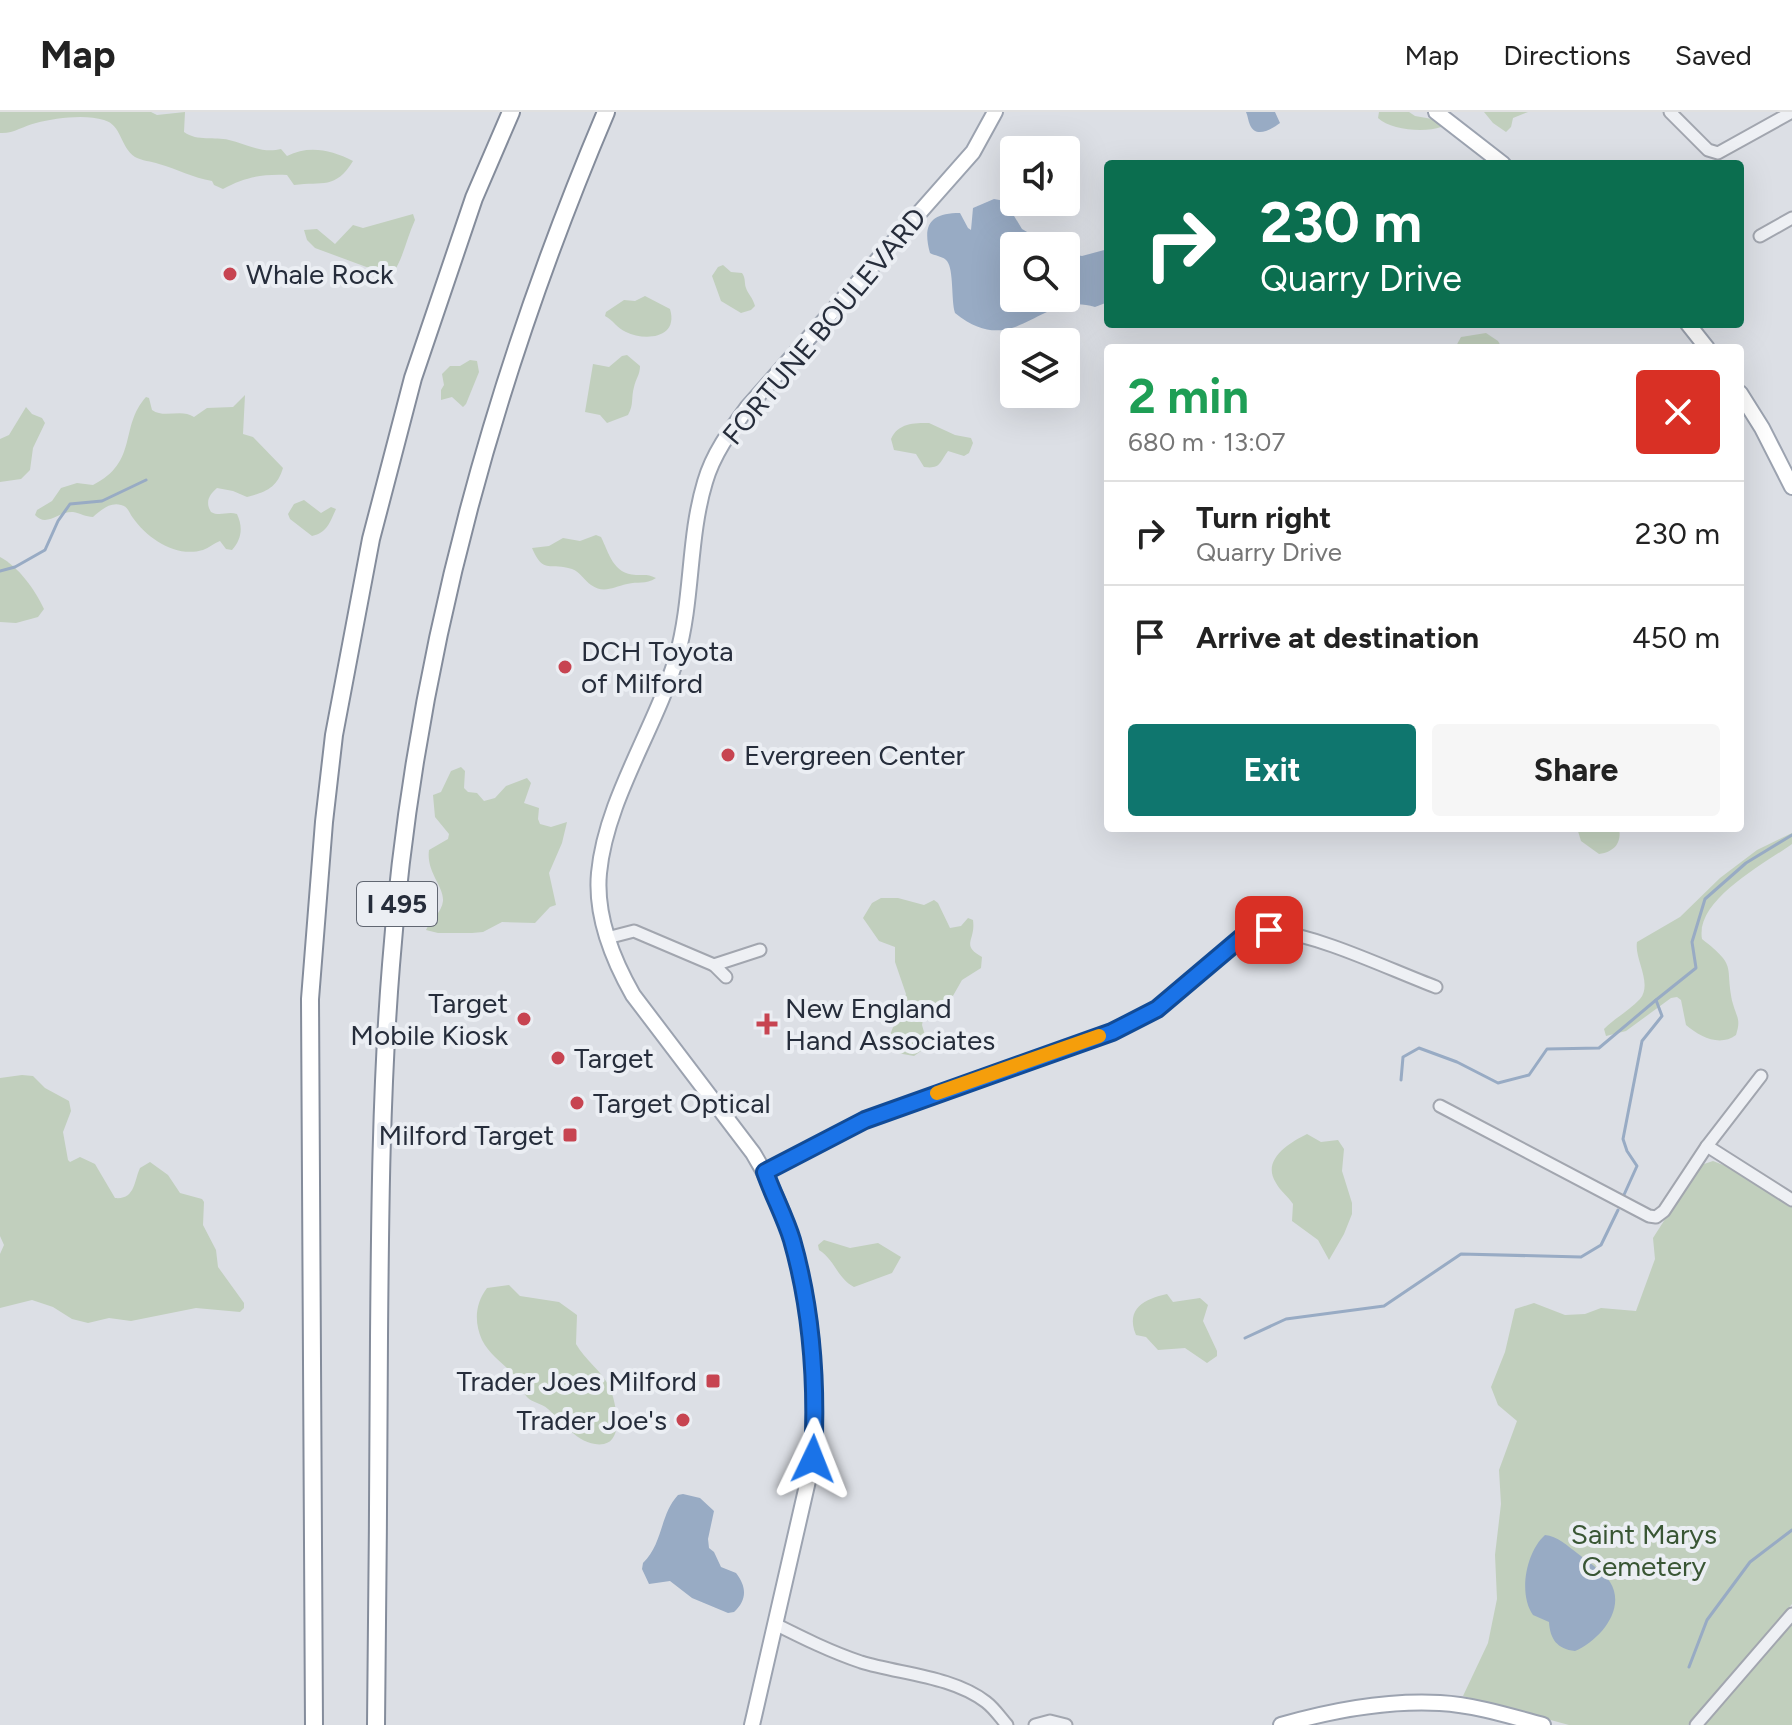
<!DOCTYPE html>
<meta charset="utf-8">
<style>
:root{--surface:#fff;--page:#f6f6f6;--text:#222;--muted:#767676;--line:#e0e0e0;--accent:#0f766e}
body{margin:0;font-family:Figtree,sans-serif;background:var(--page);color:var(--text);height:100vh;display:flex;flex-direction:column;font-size:30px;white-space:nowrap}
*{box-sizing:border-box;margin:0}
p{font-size:26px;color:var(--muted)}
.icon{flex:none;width:44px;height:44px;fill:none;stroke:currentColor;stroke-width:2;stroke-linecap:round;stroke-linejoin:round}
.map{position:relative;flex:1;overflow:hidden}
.drawer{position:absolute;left:1104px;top:232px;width:640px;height:488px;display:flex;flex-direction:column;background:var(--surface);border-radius:8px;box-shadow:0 8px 32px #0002}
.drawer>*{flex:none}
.top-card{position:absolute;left:1104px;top:48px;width:640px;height:168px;border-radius:8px;box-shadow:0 8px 32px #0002;background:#0b6e4f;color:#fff;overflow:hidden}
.fabs{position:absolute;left:1000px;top:24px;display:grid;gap:16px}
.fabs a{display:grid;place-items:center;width:80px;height:80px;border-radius:8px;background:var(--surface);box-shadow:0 8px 32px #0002;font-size:40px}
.pin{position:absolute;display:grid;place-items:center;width:68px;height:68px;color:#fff;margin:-34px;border-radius:16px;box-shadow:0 4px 12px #0006}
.me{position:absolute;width:88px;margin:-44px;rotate:2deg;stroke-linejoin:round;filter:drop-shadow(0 0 6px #0008)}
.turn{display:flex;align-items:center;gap:28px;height:168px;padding:0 24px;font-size:36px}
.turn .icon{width:104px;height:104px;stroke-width:2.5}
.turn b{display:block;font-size:56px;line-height:68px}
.round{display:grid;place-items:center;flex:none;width:84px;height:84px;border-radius:8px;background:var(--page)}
.summary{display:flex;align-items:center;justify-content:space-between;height:136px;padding:0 24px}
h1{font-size:48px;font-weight:700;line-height:60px;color:#1e9e55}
.cta{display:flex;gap:16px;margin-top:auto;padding:16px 24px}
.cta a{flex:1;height:92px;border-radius:8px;background:var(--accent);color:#fff;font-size:32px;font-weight:700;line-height:92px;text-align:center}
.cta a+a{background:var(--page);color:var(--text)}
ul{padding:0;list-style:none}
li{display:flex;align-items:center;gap:24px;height:104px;padding:0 24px;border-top:2px solid var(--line)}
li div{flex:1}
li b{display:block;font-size:30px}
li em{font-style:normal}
header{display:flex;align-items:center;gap:48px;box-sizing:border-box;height:112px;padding:0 40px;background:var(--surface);border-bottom:2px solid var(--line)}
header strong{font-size:38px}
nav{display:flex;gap:44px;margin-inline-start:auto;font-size:28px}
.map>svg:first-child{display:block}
.green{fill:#c1cfbd}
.water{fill:#98abc4}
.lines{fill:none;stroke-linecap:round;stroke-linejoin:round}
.stream{stroke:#98abc4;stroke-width:3}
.minor-casing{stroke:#a2a6af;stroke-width:15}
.major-casing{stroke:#9ca3b0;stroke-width:18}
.highway-casing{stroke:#848c9b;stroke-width:20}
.minor{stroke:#eef0f4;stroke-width:11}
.major{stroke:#fff;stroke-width:14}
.highway{stroke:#fff;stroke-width:16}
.route-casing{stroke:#114b97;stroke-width:20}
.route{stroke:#1a73e8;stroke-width:14}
.slow{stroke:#f59e0b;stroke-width:14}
.poi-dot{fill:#c74451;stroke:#ebeef3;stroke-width:3}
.labels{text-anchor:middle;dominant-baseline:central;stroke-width:8;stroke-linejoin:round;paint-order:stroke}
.shield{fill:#ebeef3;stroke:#616772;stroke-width:2}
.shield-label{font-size:26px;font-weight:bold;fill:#262d3b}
.poi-label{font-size:28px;fill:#262d3b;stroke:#ebeef3;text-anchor:start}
.street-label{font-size:28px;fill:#262d3b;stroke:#ebeef3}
.park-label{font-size:28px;fill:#395634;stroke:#ebeef3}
</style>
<header>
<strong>Map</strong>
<nav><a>Map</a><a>Directions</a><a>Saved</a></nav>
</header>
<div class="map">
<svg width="1792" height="1613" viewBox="0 0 1792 1613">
<rect width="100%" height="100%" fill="#dcdfe5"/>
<g class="green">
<path d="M0,0H151L157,3L185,0L184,20C198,30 214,24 229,28C246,32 263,42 281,37L287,44C309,33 331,38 353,49C335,78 323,69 294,73L287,63C262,62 245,65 223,77L214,73L212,69C193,66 177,57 159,52C151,49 142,49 135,45C120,35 122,13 104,8C85,2 55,6 36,11C23,14 13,22 0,21Z"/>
<path d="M1379,0H1409L1415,4L1438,8L1441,15C1425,21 1390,18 1378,6Z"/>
<polygon points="1484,0 1528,0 1513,6 1511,15 1506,20 1493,11"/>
<path d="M413,102L415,108C407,125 403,147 393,161L388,163L315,136L307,128L304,118L317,117L335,132L353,113L363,116Z"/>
<path d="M723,153L731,160L742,161C746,167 744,170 746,176C748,182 753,186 755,194L751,198L741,201L721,189L712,164L718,155Z"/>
<path d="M645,184L670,197C679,227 644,229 626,220C618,217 613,208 605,204L606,200L624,188L635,189Z"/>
<polygon points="1486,221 1498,229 1502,236 1455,236 1461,225"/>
<path d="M627,243L640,254C640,263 636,266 634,275C631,285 634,293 628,303L607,311L600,303L585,300L593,252L609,255L622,244Z"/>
<polygon points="470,248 477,249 479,260 466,292 463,295 452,285 441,288 441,278 444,273 442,262 450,254 460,254"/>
<path d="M245,283L243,322L253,325L283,356C277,376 266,380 247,385L233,379L217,376C209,383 205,390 211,400C220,405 227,399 237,402C243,415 242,427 232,438L226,437L220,429C214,431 209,436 203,438C176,446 148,427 133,406C129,401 128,394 121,393C110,390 101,398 93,405C86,405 80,401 73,400C58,399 47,416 35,403L37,398L52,389L61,376L77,371L93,373C139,350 119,315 146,285L149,286L152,298C165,307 181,296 194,305L207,296L233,295Z"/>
<polygon points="26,295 32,302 42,306 45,311 33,336 30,358 21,367 0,370 0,327 9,323"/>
<path d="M929,311L955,323L971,326L973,331L969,341L964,344L948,339C939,351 941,357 924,355L916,342L894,338L891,327C898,311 914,311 929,311Z"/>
<path d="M304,388L321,401L331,395L336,397C330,410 327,421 312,424L290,407L288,402L294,392Z"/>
<path d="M596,423L601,425C609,441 613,462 636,463C645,463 648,462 656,466C645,473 638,469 627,472C613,475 604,482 591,473C584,468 580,460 572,457C551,450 543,463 532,436L549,434L563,426L580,429Z"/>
<path d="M0,445C19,455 35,478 44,497L38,505L16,511L0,510Z"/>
<path d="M461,655L465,659L464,676L468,680L477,681L484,689L495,686L506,674L527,666L531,671L524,691L539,696L538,707L540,712L551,715L567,710L562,731L549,761L556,793L550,795L535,811L502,810L483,820L472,821H438L426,818C430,809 442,800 443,789C444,774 426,760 429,738L448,727L449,722L435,705L433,683L441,680L451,659Z"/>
<path d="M1577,716H1619C1622,731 1614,740 1599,742L1581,729Z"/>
<path d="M1792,721V732C1764,752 1695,788 1702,827C1739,856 1724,853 1733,892C1737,906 1741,907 1736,923C1720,935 1700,925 1686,913L1681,888L1677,885L1671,886L1626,919L1606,924L1604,917C1615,906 1630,898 1640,887C1653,871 1634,847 1637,830L1680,805L1720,766L1757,738Z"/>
<path d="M881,786H898L924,793L934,788L938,791L950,816L961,814L968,806L973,808C976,829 960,833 982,845L981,856L962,868L946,896L924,902L922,913L928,934L914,944L897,941L890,935V923L906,882L895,850V835L879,829L863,806L872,791Z"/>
<path d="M22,963L33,964L45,976L69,989L71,999L63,1020L68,1048L70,1050L80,1045L95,1052L115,1086C135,1088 134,1069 140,1056L150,1050L168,1063L180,1081L202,1087L204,1090L203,1113L216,1138L218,1155L244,1191V1196L240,1200L196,1196L131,1209L109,1206L88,1211L72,1207L53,1195L32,1188L0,1196V1142L4,1133L0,1124V966Z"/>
<path d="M1307,1022L1321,1030L1338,1028L1344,1037L1342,1059L1352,1091V1102L1344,1122L1329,1148L1318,1128L1292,1109L1293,1092C1288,1084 1280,1079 1276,1071C1261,1048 1289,1031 1307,1022Z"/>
<polygon points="1713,1049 1731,1056 1792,1095 1792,1492 1688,1613 1569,1613 1463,1584 1488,1531 1497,1487 1495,1443 1501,1392 1499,1358 1517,1309 1498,1293 1491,1275 1505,1240 1515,1197 1534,1191 1565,1203 1585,1202 1601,1196 1636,1199 1655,1147 1653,1126 1697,1057 1701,1053"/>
<path d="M824,1128L850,1136L878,1131L901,1145L892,1161L854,1175C837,1166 835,1148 819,1138L818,1133Z"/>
<path d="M509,1173L520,1184L559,1190L577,1203L576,1232C585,1248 602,1259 610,1276C615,1288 625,1328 604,1332C580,1336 562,1309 548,1297C542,1291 532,1291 527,1285C522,1280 522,1273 519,1268C507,1254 491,1245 482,1228C474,1210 475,1192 487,1176Z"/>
<path d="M1167,1182L1173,1190L1200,1186L1208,1193L1203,1209L1217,1239V1244L1207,1251L1185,1236L1158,1238L1146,1225L1136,1223C1125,1196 1145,1187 1167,1182Z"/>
<polygon points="1792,1509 1792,1613 1702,1613"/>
</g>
<g class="water">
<path d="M1246,0H1275L1280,11C1272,17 1256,27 1250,13C1248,9 1248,4 1246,0Z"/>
<path d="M994,87L1005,89L1022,117L1051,134H1014V186H1066V141L1082,144L1108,137V190L1095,195C1039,178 1016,250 955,201C951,188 954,158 947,149C943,144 935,144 930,141C922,112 931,101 960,101L968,116L971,118L973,96Z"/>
<path d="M683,1382L700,1386L714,1399L708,1427L709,1436L714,1440L721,1455L736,1461C747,1475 747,1488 734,1500L728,1501L692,1486L670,1469L649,1472L642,1457L643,1451C663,1432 660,1402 678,1383Z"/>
<path d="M1545,1423C1557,1424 1568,1434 1577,1441C1588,1450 1602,1458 1610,1470C1627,1497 1599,1529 1575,1539C1557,1537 1550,1527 1549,1510L1533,1503C1518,1482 1526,1440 1545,1423Z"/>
</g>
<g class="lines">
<g class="stream">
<polyline points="0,459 15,455 45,438 58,409 70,392 102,389 146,368"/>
<polyline points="1401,968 1403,945 1419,936 1457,950 1498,971 1529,963 1547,937 1599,936 1656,888"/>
<polyline points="1623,1085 1637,1054 1627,1039 1623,1027 1642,929 1662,904 1656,888 1696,856 1692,830 1705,787 1746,751 1792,723"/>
<polyline points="1245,1226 1286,1207 1384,1194 1461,1142 1581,1145 1601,1133 1618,1098"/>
<polyline points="1689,1555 1707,1508 1750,1450 1792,1418"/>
</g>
<g class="minor-casing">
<g id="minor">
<polyline points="1670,0 1708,38 1718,41 1792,0"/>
<polyline points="1760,124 1792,106"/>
<polyline points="607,826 634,819 714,853"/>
<polyline points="726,865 714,853 760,838"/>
<polyline points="1440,994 1649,1104 1656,1105 1664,1099 1707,1034 1761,964"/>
<polyline points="1707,1034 1792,1088"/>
<path d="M765,1060L865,1008L1112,920L1157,897L1241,826C1250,821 1260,817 1271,818C1323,825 1386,856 1436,875"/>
<path d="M775,1512C803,1526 831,1540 861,1550C900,1562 952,1564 986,1590C994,1596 1000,1605 1007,1613"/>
<polyline points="1035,1613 1050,1609 1066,1613"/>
<polyline points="1696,1613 1792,1502"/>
</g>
</g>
<g class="major-casing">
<g id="major">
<polyline points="1436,0 1503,52"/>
<polyline points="1688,212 1707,236"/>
<polyline points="1740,281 1762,316 1792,375"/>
<path d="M752,1613L813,1347C819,1244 808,1130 753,1041L633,883C612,846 595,804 599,761C606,687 656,616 677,544C693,487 688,426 705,370C713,342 730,319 747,296L973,40L995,0"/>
<path d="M1281,1613C1333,1598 1386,1588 1440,1591C1475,1593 1510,1604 1543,1613"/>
</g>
</g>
<g class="highway-casing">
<g id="highway">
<polyline points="314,1613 310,887 324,710 334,623 371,427 413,266 474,86 511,0"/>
<path d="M376,1613C378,1484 378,1354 379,1225C380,1101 381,977 391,853C413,559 491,271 606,0"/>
</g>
</g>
<use href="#minor" class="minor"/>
<use href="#major" class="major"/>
<use href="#highway" class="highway"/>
</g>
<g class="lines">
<g class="route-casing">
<path id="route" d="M813,1347C817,1275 812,1198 792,1128C785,1105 773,1083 765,1060L865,1008L1112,920L1157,897L1241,826L1249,821L1269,818"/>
</g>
<use href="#route" class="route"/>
<polyline class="slow" points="937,981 1099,924"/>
</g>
<g class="poi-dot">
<circle cx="230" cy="162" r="8"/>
<circle cx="565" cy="555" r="8"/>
<circle cx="728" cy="643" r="8"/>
<circle cx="524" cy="907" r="8"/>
<path d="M763 900h8v8h8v8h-8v8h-8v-8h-8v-8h8z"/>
<circle cx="558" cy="946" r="8"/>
<circle cx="577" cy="991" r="8"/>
<rect x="562" y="1015" width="16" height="16" rx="4"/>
<rect x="705" y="1261" width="16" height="16" rx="4"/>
<circle cx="683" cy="1308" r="8"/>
</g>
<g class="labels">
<rect class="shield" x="357" y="770" width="80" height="44" rx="6"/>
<g class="shield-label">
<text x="397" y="792">I 495</text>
</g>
<g class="poi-label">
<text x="246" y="162">Whale Rock</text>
<text x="581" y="539">DCH Toyota<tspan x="581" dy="32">of Milford</tspan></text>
<text x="744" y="643">Evergreen Center</text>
<text x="508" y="891" text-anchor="end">Target<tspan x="508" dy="32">Mobile Kiosk</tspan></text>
<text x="785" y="896">New England<tspan x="785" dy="32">Hand Associates</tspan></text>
<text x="574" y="946">Target</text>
<text x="593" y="991">Target Optical</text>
<text x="554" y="1023" text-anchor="end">Milford Target</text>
<text x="697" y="1269" text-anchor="end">Trader Joes Milford</text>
<text x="667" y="1308" text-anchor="end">Trader Joe's</text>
</g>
<g class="street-label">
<text transform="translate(824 214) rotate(-50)">FORTUNE BOULEVARD</text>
</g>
<g class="park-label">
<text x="1644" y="1422">Saint Marys<tspan x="1644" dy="32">Cemetery</tspan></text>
</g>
</g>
</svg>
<div class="fabs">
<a><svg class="icon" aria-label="sound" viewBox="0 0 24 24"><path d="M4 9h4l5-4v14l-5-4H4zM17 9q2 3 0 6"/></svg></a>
<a><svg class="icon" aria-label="search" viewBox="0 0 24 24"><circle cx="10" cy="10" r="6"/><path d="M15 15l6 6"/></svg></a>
<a><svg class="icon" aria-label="layers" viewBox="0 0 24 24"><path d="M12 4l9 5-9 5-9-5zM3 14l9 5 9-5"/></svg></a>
</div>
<div class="pin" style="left:1269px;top:818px;background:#d93025"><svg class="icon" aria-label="arrive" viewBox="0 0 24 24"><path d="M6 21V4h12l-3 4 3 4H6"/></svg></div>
<svg class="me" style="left:813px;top:1347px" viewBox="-20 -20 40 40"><path d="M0-17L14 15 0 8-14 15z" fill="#1a73e8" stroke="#fff" stroke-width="4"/></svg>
<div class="top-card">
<div class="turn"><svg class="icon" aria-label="right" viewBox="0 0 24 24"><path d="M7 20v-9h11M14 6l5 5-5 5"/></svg><div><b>230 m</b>Quarry Drive</div></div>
</div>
<section class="drawer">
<div class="summary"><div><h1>2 min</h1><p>680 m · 13:07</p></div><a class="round" style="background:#d93025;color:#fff"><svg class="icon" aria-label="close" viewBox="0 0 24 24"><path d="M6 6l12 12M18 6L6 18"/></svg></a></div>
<ul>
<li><svg class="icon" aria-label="right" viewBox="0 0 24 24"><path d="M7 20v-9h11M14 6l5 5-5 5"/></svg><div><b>Turn right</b><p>Quarry Drive</p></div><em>230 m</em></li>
<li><svg class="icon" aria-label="arrive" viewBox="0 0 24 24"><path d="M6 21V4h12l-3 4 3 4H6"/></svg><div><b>Arrive at destination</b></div><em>450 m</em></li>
</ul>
<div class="cta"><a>Exit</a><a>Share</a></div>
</section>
</div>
